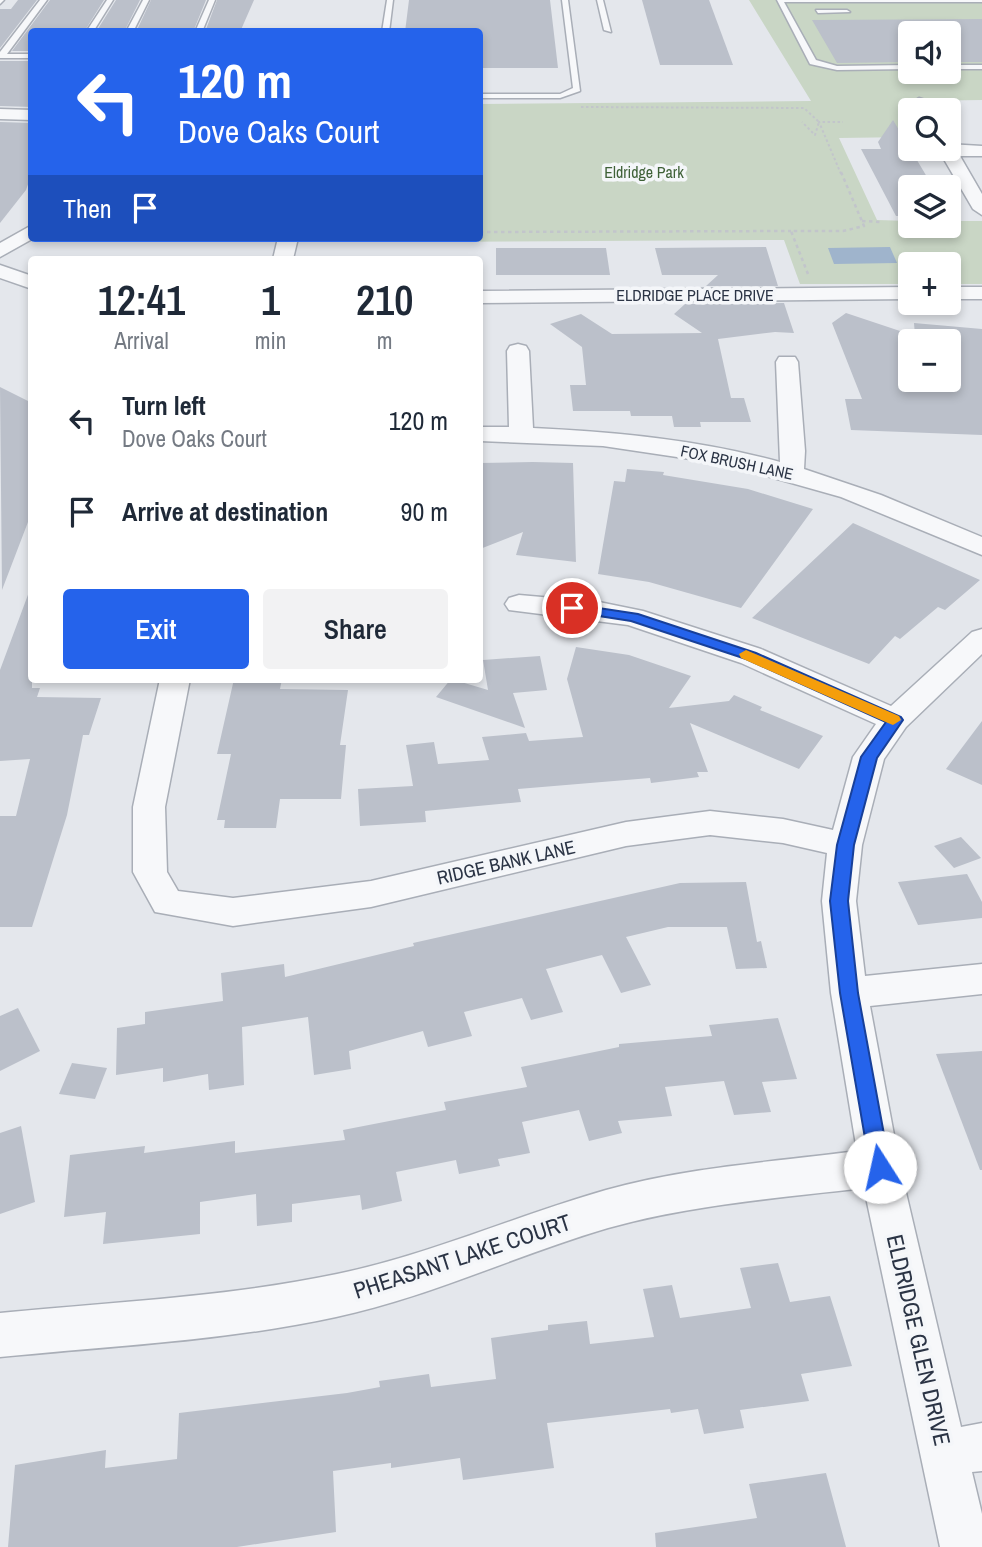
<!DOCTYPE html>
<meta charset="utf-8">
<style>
:root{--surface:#fff;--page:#f2f2f3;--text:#1f2937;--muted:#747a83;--accent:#2563eb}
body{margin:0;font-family:"Archivo Narrow",sans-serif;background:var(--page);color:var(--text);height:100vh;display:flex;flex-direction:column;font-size:26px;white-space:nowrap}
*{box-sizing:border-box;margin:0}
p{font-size:23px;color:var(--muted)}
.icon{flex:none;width:38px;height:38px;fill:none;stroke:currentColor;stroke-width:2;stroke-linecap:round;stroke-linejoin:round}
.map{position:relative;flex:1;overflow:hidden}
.sheet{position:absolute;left:28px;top:256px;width:455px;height:427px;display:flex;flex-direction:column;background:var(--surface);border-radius:7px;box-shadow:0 4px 10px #0003}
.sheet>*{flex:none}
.top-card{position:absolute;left:28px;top:28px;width:455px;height:214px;border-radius:7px;box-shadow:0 4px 10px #0003;background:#2563eb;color:#fff;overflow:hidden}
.controls{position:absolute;left:898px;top:21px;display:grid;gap:14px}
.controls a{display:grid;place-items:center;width:63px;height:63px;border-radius:7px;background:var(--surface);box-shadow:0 4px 10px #0003;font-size:35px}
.pin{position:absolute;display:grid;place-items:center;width:60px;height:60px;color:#fff;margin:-30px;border:4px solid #fff;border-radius:50%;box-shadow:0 2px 7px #0007}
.me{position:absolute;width:77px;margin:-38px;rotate:350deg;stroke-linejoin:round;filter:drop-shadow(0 0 5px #0008)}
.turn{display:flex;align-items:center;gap:24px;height:147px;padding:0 35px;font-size:32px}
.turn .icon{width:91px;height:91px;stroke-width:2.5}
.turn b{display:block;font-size:49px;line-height:60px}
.then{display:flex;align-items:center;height:66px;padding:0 35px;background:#0003;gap:14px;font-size:26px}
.eta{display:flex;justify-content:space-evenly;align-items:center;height:119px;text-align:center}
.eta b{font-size:42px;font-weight:600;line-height:49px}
.cta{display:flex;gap:14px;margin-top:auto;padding:14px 35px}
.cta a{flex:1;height:80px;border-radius:7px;background:var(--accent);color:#fff;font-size:28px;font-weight:600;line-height:80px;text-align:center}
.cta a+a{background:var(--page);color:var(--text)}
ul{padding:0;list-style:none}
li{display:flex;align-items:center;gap:21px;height:91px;padding:0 35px}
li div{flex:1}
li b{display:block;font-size:26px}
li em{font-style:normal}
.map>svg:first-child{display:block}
.green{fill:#c9d6c5;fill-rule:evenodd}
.water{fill:#9fb4cc}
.building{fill:#bbc0ca;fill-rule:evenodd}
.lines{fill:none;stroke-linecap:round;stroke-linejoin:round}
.lane-casing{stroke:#a9aeb7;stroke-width:3}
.street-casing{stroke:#a9aeb7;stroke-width:3}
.path-far1{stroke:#c2c5cb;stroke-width:2;stroke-dasharray:2.5 2.5;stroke-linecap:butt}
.path{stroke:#c2c5cb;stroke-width:2.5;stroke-dasharray:3.5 3.5;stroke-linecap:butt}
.lane{fill:#f7f8fa;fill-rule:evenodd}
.street{fill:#f7f8fa;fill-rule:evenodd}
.route{fill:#2563eb;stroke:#184099;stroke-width:2}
.slow{fill:#f59e0b}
.labels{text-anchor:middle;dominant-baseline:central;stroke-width:7;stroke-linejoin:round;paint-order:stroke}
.far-park-label{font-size:16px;fill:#3f6138;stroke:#f4f6f9}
.far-street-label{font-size:16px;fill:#2b3445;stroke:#f4f6f9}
.street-label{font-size:19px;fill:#2b3445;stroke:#f4f6f9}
.near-street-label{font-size:23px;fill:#2b3445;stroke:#f4f6f9}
</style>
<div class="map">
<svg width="982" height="1547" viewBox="0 0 982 1547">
<rect width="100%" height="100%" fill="#e4e7ec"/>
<path class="green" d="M749,0H982V100L912,101L918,110H910V137L839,138L877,220L910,221V226H948L949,221H982V284H949L948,264H910V284H800L784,240L411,242V238H480V104L811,101ZM910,33H948V72H910Z"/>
<polygon class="water" points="890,247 897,263 834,264 828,248"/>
<g class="building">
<polygon points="18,0 37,0 0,48 0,9 11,9"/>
<polygon points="50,0 104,0 84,32 32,32 32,51 12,51"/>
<polygon points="116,0 140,0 124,32 96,32"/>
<polygon points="151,0 206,0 193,32 136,32"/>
<polygon points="217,0 254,0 240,32 205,32"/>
<polygon points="409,0 550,0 558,68 482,68 480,32 405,32"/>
<polygon points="642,0 709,0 733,65 660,65"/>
<polygon points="982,19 982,62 948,62 948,33 910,33 910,62 837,63 812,20"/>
<polygon points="0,61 32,61 32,107 0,106"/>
<polygon points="893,120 933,187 910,187 910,216 896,216 861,149 881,149 878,142"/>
<polygon points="0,122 32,123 32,173 26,190 0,223"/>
<polygon points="766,247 778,286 706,286 718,275 662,275 655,248"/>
<polygon points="496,248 606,248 610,275 496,275"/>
<polygon points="784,303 794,333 775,332 718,339 731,398 744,398 751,422 700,422 701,427 674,427 672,416 631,416 630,411 573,411 570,385 586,385 582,347 550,324 581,314 612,334 702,333 674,314 685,304"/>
<path d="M846,313L915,336L914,323L982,329V435L851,430L845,399H862L832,323ZM910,341H948V380H910Z"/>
<polygon points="0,387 32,403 32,521 28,522 2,590"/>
<polygon points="533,462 573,463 576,562 516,555 523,532 480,549 480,463"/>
<polygon points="627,469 664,472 663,475 748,489 813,509 741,608 649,582 598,574 614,481 625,482"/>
<polygon points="853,523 980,580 945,610 938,607 900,639 895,636 869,664 752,618"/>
<polygon points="29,592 32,592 32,688 40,688 37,697 101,698 89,735 83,735 67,815 32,927 0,927 0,816 16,816 30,759 0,761 0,670"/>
<polygon points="576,647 629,655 691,676 669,708 729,701 734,695 762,707 760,710 823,736 799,769 690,723 708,772 697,772 699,777 651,783 650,778 518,789 521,802 425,811 426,822 360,826 358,789 413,786 406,745 434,742 438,764 489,760 482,737 526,733 529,741 583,737 567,679"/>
<polygon points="540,656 547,690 513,693 525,728 436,697 451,679 488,690 483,660"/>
<polygon points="234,679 282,679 280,689 348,690 340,745 346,745 341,799 280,799 276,828 224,828 225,820 217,820 231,754 217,754"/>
<polygon points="982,721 982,785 946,769"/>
<polygon points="961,837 981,858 954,868 934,846"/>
<polygon points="967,874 982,902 982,918 918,925 898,882"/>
<polygon points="746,882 757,942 761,941 767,968 736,969 727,927 668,927 626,937 651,985 621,993 602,955 546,969 563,1012 531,1020 522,998 464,1012 472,1036 428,1047 423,1031 349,1051 351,1069 314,1075 308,1017 242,1027 244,1085 209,1090 208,1074 163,1082 163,1068 116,1075 117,1028 145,1024 145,1012 223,1001 221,973 284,964 285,977 414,946 413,943 680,883"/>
<polygon points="18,1008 40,1051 0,1071 0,1016"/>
<polygon points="778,1018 797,1079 762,1082 771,1112 734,1115 724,1081 665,1087 672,1116 618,1121 622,1133 589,1141 579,1110 522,1122 530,1153 498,1159 500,1166 459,1174 456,1160 396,1172 402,1201 362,1210 360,1195 292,1204 292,1222 257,1226 256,1194 200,1202 200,1234 103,1244 106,1212 64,1217 70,1155 145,1146 144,1153 235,1141 235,1153 345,1140 343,1130 446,1110 444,1102 527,1087 521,1067 619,1047 619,1044 712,1036 709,1025"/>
<polygon points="982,1051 982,1170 980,1170 936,1054"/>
<polygon points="72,1063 107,1068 95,1099 59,1094"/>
<polygon points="21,1126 35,1202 0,1214 0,1133"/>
<polygon points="778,1263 790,1302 830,1296 852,1366 801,1374 809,1401 740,1410 744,1428 704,1434 698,1409 671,1413 670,1409 547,1423 554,1468 463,1480 460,1458 391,1468 391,1463 333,1471 336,1532 237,1547 8,1547 15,1465 106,1450 105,1468 177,1459 179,1413 347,1393 380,1387 379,1381 429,1374 431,1387 496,1379 491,1338 548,1330 548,1325 587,1321 590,1344 654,1337 643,1289 672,1285 680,1318 751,1308 740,1268"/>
<polygon points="826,1473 846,1547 656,1547 655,1533 757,1518 749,1484"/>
</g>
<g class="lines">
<g class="lane-casing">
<g id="lane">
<polygon points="0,0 4,0 0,4"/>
<polygon points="40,0 47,0 7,54 32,54 32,58 0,58 0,52"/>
<polygon points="107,0 113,0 93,32 86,32"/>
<polygon points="143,0 149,0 133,32 126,32"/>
<polygon points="209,0 215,0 202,32 195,32"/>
<polygon points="387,0 393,0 389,32 382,32"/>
<polygon points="562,0 568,0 580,91 560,98 480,98 480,94 560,94 573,88"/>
<polygon points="597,0 603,0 611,32 604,30"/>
<polygon points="777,0 982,0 982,2 784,2 816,60 837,66 910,65 910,69 837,70 810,64"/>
<polygon points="816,10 847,10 850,12 818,13"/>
<rect x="948" y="65" width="34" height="4"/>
</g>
</g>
<g class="street-casing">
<g id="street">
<polygon points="919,98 925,100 931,110 915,110 911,103"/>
<polygon points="0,109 32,110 32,120 0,119"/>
<polygon points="948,144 982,146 982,156 960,156 982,194 982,215 973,209 938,149 948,149"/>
<polygon points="32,225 32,238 34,238 0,257 0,243"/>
<polygon points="278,238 298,238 293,259 273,259"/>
<polygon points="0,265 32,276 32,289 0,278"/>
<polygon points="910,287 910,299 480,303 480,291"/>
<rect x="948" y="287" width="34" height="12"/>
<path d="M518,344L526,346L529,351L533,428C616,432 700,440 780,462L776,362L779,357H795L798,362L805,451L804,469L881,495L982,537V555L841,497L724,464L603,446L480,441V427H509L507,351L510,346Z"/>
<path d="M519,595L599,602L643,611L761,649L891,706L972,632L982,629V654L906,727L884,759L862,845L856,901L865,976L982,964V994L870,1006L900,1167L961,1427L982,1423V1471L972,1472L982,1514V1547H940L864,1188C778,1198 691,1205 608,1228C516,1255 430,1297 336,1317C226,1341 112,1346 0,1357V1313C112,1302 227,1297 337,1274C429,1255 515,1216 606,1190C687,1167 773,1162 857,1151L831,993L822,901L827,853L783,843L710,835L626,846L371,907L233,926L155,912L133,872V807L160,679H190L165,807L167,872L178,891L233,898L371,881L626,822L710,811L783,819L833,830L853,757L876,724L741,663L628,625L509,610L505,604L509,598Z"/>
</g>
</g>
<g class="path-far1">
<polyline points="581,107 804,108 819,122 815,135 802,122"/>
<polyline points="841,174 819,122 843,122"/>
</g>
<g class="path">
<polyline points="862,221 881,222"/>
<polyline points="480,232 791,231"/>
<polyline points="808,274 791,231 843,231 864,226 841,172"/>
</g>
<use href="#lane" class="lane"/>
<use href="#street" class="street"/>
</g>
<polygon class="route" points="572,604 638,614 756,653 901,717 903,720 877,758 854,845 848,901 858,993 890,1167 887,1174 880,1177 873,1174 870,1167 840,993 830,901 837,845 861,757 886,722 746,659 631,621 567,611 565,608"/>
<polygon class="slow" points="746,650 899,716 901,720 893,725 888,723 741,658 739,654"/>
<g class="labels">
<g class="far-park-label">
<text x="644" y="172">Eldridge Park</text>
</g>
<g class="far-street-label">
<text x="695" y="295">ELDRIDGE PLACE DRIVE</text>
<text transform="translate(737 462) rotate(12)">FOX BRUSH LANE</text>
</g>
<g class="street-label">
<text transform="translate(506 862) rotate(-13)">RIDGE BANK LANE</text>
</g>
<g class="near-street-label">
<text transform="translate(462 1256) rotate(-18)">PHEASANT LAKE COURT</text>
<text transform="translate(919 1340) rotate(77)">ELDRIDGE GLEN DRIVE</text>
</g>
</g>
</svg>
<div class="controls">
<a><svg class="icon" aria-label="sound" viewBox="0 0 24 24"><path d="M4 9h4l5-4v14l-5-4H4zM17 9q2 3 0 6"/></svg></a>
<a><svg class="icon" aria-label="search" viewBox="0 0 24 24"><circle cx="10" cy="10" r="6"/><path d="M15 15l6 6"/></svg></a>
<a><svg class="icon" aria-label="layers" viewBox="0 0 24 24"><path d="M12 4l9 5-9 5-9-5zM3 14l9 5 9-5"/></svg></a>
<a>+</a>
<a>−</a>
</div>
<div class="pin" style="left:572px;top:608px;background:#d93025"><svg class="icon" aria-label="arrive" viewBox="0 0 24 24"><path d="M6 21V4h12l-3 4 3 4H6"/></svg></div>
<svg class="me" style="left:880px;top:1167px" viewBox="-20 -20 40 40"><circle r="19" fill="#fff"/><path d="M0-13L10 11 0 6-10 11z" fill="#2563eb"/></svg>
<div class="top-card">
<div class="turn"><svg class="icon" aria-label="left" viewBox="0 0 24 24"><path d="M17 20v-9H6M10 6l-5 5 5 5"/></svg><div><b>120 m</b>Dove Oaks Court</div></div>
<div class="then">Then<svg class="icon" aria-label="arrive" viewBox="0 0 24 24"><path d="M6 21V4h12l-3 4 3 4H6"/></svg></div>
</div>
<section class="sheet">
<div class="eta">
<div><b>12:41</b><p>Arrival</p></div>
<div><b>1</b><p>min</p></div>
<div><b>210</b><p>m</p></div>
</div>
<ul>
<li><svg class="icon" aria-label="left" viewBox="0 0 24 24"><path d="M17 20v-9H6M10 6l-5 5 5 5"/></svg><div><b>Turn left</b><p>Dove Oaks Court</p></div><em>120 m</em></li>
<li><svg class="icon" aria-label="arrive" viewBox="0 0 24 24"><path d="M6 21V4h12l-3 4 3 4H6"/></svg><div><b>Arrive at destination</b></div><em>90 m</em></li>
</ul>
<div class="cta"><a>Exit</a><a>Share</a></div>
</section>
</div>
